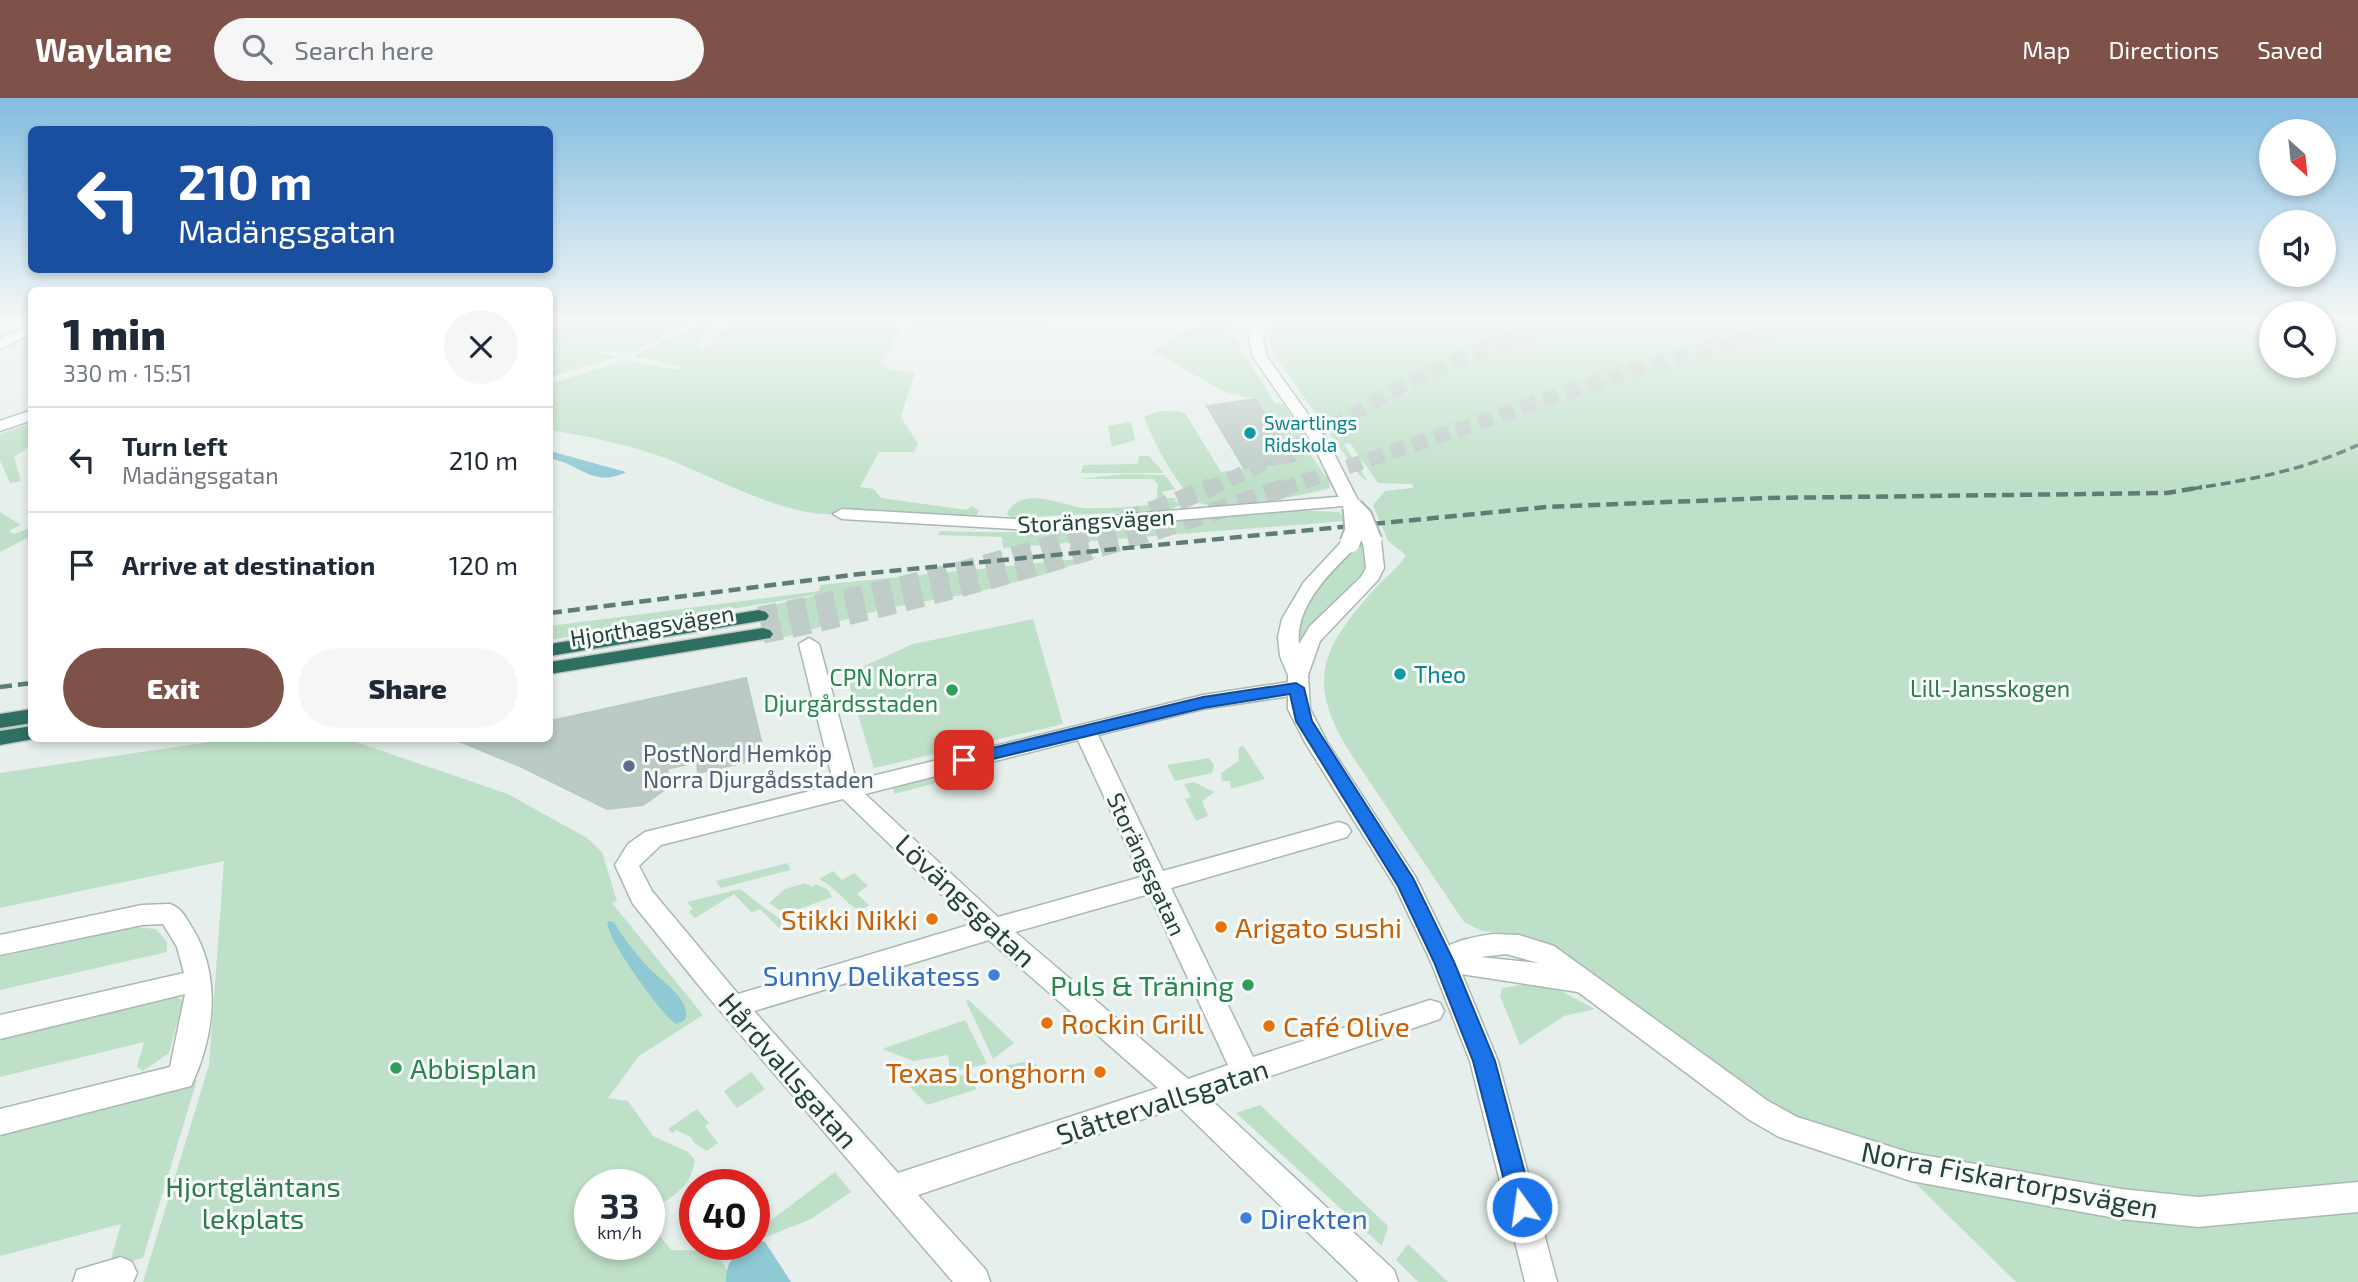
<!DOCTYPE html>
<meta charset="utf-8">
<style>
:root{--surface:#fff;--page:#f6f6f7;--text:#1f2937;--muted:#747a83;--line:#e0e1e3;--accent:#7f5249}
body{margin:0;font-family:"Exo 2",sans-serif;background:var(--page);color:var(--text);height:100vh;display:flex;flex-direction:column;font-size:26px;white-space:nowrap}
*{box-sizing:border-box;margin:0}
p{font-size:23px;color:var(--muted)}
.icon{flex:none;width:38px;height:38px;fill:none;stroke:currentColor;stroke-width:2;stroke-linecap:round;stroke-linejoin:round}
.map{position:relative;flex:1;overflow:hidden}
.details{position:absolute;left:28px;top:189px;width:525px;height:455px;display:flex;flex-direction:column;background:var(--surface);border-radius:10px;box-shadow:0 4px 10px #0003}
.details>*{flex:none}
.hud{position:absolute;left:28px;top:28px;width:525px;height:147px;border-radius:10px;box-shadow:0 4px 10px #0003;background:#1a4fa0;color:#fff;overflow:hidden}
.needle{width:46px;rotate:153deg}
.controls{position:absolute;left:2259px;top:21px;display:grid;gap:14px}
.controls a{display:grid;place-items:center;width:77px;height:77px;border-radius:50%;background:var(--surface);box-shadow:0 4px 10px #0003;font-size:35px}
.speed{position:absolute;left:574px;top:1071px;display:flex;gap:14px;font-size:35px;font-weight:700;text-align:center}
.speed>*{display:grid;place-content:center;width:91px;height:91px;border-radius:50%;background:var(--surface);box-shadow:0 4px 10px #0003;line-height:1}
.speed small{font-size:18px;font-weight:400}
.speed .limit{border:10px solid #d22;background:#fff;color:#111}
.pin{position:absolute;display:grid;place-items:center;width:60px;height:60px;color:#fff;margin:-30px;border-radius:14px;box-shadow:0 4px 10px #0006}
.me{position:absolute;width:77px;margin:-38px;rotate:346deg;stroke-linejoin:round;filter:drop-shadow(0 0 5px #0008)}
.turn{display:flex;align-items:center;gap:24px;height:147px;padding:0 35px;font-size:32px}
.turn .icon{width:91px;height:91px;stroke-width:2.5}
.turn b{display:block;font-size:49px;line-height:60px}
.round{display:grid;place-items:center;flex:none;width:74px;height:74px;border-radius:37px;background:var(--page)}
.headline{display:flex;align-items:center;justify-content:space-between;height:119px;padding:0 35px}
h1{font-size:42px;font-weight:800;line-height:52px}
.action{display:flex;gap:14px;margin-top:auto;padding:14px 35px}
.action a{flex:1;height:80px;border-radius:42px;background:var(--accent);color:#fff;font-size:28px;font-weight:800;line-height:80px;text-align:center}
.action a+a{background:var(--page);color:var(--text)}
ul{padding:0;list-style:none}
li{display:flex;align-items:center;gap:21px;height:105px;padding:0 35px;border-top:2px solid var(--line)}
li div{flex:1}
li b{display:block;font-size:26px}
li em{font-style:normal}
header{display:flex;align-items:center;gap:42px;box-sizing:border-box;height:98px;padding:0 35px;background:var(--accent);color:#fff}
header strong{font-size:33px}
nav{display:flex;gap:38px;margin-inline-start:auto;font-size:24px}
.search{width:490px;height:63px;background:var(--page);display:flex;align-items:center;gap:18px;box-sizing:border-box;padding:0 24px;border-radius:38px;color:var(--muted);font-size:26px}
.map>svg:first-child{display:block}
.green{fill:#bfe0c8}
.water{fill:#8ec9d4}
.building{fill:#bbcac4;stroke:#b8c9c2;stroke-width:2}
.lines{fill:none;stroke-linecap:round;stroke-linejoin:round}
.motorway-tunnel-far1{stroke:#bfccc8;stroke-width:15;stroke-dasharray:15 8;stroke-linecap:butt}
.motorway-tunnel{stroke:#bfccc8;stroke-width:19;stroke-dasharray:19 10;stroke-linecap:butt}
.minor-casing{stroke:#a8b8b2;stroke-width:3}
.tertiary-casing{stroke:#a8b8b2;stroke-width:3}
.secondary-casing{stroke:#a4bbb3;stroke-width:3}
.motorway-casing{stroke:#c2cac8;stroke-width:3}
.minor{fill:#fff;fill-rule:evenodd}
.tertiary{fill:#fff;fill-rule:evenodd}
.secondary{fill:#fff;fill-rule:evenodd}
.motorway{fill:#2f6f62;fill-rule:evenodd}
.rail-far1{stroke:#5f7d75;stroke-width:3.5;stroke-dasharray:10 5;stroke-linecap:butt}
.rail{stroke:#5f7d75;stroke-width:4.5;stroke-dasharray:12 6;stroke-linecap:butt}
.tertiary-bridge-casing{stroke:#a8b8b2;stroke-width:23;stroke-linecap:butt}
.tertiary-bridge{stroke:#fff;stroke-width:19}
.route{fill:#1a73e8;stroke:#114b97;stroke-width:2}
.culture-dot{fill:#0f9aa8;stroke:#f7fbf9;stroke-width:2.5}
.leisure-dot{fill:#2e9e5b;stroke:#f7fbf9;stroke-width:2.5}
.service-dot{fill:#5c6f8a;stroke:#f7fbf9;stroke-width:2.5}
.food-dot{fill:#e8710a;stroke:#f7fbf9;stroke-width:2.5}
.shop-dot{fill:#3f7fe0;stroke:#f7fbf9;stroke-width:2.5}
.labels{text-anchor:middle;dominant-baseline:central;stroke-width:6;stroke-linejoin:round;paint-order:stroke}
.far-culture-label{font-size:19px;fill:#0d838f;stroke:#f7fbf9;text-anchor:start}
.street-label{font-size:23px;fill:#24423a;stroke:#f7fbf9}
.culture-label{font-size:23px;fill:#0d838f;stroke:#f7fbf9;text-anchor:start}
.leisure-label{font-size:23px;fill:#27864d;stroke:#f7fbf9;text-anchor:end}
.park-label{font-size:23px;fill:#2d7a4b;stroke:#f7fbf9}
.service-label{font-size:23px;fill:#4e5e75;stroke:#f7fbf9;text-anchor:start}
.near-street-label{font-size:28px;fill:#24423a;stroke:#f7fbf9}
.near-food-label{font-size:28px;fill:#c56008;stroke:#f7fbf9;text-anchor:start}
.near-shop-label{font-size:28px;fill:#366cbe;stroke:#f7fbf9;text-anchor:end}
.near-leisure-label{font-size:28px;fill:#27864d;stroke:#f7fbf9;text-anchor:end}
.near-park-label{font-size:28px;fill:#2d7a4b;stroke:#f7fbf9}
</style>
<header>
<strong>Waylane</strong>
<div class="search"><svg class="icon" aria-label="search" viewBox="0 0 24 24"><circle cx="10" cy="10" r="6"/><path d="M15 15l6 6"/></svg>Search here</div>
<nav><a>Map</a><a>Directions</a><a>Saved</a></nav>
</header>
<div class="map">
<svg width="2358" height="1184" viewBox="0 0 2358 1184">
<rect width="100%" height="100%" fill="#e6efeb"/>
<g class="green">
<polygon points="550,221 697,221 632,255 594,253 617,259 550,279"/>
<path d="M708,221H720L709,228L698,248L701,253L732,221H886L901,232L880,265L891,272L915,274L901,319L918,346L914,354H879L860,389L874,391L881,400L967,412L971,408L979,412L976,418L970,421L840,410L834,416C785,419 712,378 665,360C629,347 588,338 550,332V286L625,262L678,272L681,269L634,258Z"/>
<path d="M897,221H1078C1022,233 950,245 897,221Z"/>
<path d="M1208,221H1241L1230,233L1275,305L1283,306L1310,345L1311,357L1330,385L1329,390C1310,397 1217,413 1200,405C1178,393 1153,342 1144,319C1157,313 1171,310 1185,315L1221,374L1296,363L1255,301L1225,294L1154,254L1178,235Z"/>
<path d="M1276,221H2271L2272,268H2324V221H2358V1184H2016L1911,1081L2067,1112L2187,1127L1819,1029L1781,1012L1565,855L1523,838L1482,833L1464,824L1347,650C1306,581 1323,549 1373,493C1384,480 1397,472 1406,457L1388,443L1373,407L1385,393L1413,390V386L1378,385L1350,345L1344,346L1368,383L1360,378L1276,260C1268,246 1266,235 1276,221Z"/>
<polygon points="1128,324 1132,326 1135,342 1112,349 1108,328"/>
<polygon points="31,325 31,347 14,359 21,383 10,385 0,362 0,336"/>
<polygon points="1139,358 1149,358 1164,375 1081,375 1083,367 1134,366 1138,365"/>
<path d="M1124,376L1165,377L1175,391L1162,394L1166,400H1177L1174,402L1181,407L1170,412L1011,420L1007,416C1021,386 1062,408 1084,410C1107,411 1133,409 1156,406L1158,387L1154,381H1079Z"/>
<path d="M1292,412L1339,414L1346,423L1003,450L1002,439L938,437L940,433C1001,435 1062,435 1123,430L1125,425Z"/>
<polygon points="0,414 21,427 9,433 14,436 32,429 31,438 0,454"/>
<polygon points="1377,443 1376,466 1299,543 1302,510 1314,490 1356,444"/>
<polygon points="1097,459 1046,476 973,495 883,511 768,544 763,509 838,493 550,542 550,528 819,493 820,487"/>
<polygon points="1033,521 1063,626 874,670 846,576 913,546"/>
<path d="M229,641H347L508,696L587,740L602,754L617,803L612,805L703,917L639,958L608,1000L628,1003L653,1038L688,1054L695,1062C690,1092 672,1098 649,1114V1087H590V1146H649V1124L671,1152L716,1153L734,1184H143L209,967L224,763L0,810V675Z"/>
<polygon points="1243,647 1265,681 1231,691 1230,683 1222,683 1221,675 1239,663 1238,651"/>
<polygon points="1209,660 1214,667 1212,675 1175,683 1167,667"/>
<polygon points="984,667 986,672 894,696 893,690 958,669"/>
<polygon points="1194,684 1214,694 1202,703 1208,718 1196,723 1185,701 1191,699 1184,686"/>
<polygon points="788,765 790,772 721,790 716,783"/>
<path d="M833,773L842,782L854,775L868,788L857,796L869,807L859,813C842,802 837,790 819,781Z"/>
<polygon points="805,785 812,789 816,786 828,792 832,799 786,816 769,805 785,791"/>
<polygon points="740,791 781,822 781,832 760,811 752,815 734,796 695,820 689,814 693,811 687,804"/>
<polygon points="136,829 156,831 167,844 167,854 0,892 0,859"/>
<polygon points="1527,886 1561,893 1595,911 1564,918 1520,947 1500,898 1502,890"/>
<polygon points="176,898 183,903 169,955 143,973 137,969 144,944 0,979 0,940"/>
<polygon points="969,902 1014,945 993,961 966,903"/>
<polygon points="965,922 987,966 950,974 948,957 913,963 882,951"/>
<polygon points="1031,962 1040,971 994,986 983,973"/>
<polygon points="751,974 765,991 737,1010 724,993"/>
<polygon points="964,977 977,991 927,1007 910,989 941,982 942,985 951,982 950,979"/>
<polygon points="197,982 143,1160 109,1168 121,1126 0,1158 0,1032"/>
<polygon points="1260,1007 1388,1128 1382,1148 1236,1015"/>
<polygon points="697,1011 709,1025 705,1028 718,1045 707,1053 694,1045 691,1039 676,1032 672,1035 668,1031"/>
<polygon points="835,1074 851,1094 811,1121 754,1144 754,1135"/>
<polygon points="1408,1146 1448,1184 1418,1184 1396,1162"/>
</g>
<g class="water">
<path d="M550,353L626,374C593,391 578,364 550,361Z"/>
<path d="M608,823L614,824C623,840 635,855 648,869C660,882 692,901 685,922L676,926C662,918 601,833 608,823Z"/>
<path d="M759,1142L765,1144L791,1184H726C726,1158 740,1153 759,1142Z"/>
</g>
<g class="building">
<polygon points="1255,301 1296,363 1244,370 1207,308"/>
<polygon points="746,580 762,647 759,647 761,654 745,657 746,664 698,675 697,664 667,671 670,688 643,707 607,711 522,669 454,641 550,640 550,623"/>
</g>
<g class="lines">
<g class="motorway-tunnel-far1">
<path d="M1208,391C1278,362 1342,320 1410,284C1465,256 1524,236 1584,221"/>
<polyline points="1282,391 1637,271 1815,221"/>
</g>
<g class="motorway-tunnel">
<path d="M759,518C914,488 1066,450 1212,389"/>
<path d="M763,536C942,500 1114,448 1287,389"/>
</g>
<g class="minor-casing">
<g id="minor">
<polygon points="32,226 32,236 0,251 0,241"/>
<polygon points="1349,398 1358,403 1355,407 1047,433 842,421 833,416 842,411 1047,423"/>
<path d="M809,540L819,546L856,682L1203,597L1296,583L1303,585L1306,590L1296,597L1203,611L1098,637L1163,773L1339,724L1347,727L1351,733L1347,739L1171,790L1253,959L1430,902L1440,905L1444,913L1440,921L1208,999L1394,1172L1398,1184H1359L1179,1009L918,1097L986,1172L990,1184H953L705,895L633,806L615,767L628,746L645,734L834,687L799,546ZM1078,642L1141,779L998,819L865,696ZM843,701L972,826L738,896L652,793L639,768L661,747ZM1149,796L1228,967L1188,981L1015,834ZM989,842L1158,990L898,1075L754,913Z"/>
<path d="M170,806C181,810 185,818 191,828C222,876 215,938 191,988L0,1037V1011L170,969L185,896L0,941V917L184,875L177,849L163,826L142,827L0,857V837L142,807Z"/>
<path d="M1493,836L1519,837L1554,848L1768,1003L1797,1019L1911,1055L2121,1091L2198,1099L2358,1084V1114L2198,1129L2121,1121L1911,1083L1779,1039L1748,1021L1578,894L1435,872L1431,864C1441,844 1473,839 1493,836ZM1506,856L1539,865L1480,859Z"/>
<polygon points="121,1159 132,1164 137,1175 133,1184 73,1184 77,1172"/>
</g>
</g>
<g class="tertiary-casing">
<g id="tertiary">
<polygon points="1256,221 1270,221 1263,241 1267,259 1328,344 1362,410 1359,414 1353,415 1344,410 1312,344 1253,259 1249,241"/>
<path d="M1372,438L1381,443L1384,470L1378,482L1320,543L1308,577L1310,611L1327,644L1415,778L1457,864L1498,963L1557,1184H1525L1470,963L1431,864L1395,788L1306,646L1288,611V577L1280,558L1278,539L1282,521L1304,484L1344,441H1356L1359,445L1356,449C1331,474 1295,507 1299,546L1310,528L1361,479L1366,470L1363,443Z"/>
</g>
</g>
<g class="secondary-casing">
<polygon id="secondary" points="32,312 32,322 0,333 0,323"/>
</g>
<g class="motorway-casing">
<g id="motorway">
<polygon points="759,512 766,514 769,518 766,522 550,558 550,546"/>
<polygon points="763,530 770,532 773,536 770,540 550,576 550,564"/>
<polygon points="32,611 32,625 0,630 0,616"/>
<polygon points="32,628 32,640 39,640 0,647 0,633"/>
</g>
</g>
<use href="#minor" class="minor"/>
<use href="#tertiary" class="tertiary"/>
<use href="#secondary" class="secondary"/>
<use href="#motorway" class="motorway"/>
<path class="rail-far1" d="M2191,391C2254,381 2300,373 2358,347"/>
<g class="rail">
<polyline points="550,515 860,476 1546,409 1767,400 2167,395 2202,389"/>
<polyline points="0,589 32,585"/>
</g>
<g class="tertiary-bridge-casing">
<g id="tertiary-bridge">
<polyline points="1353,410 1362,419 1372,443"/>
<polyline points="1350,445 1355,432 1353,410"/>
</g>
</g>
<use href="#tertiary-bridge" class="tertiary-bridge"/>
</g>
<linearGradient id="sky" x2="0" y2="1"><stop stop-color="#84bce0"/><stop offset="0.57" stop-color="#f4f8f6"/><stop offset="1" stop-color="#f4f8f6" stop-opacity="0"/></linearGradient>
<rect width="2358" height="387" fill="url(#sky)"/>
<polygon class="route" points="1296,585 1304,590 1312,623 1413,780 1454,864 1495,963 1534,1109 1531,1117 1522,1120 1514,1117 1511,1109 1473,963 1434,864 1398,788 1296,623 1290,596 1203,610 964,668 956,662 964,657 1203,599"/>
<g class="culture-dot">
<circle cx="1250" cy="335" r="7"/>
<circle cx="1400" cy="576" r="7"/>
</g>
<g class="leisure-dot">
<circle cx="952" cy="592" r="7"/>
<circle cx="1248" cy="887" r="7"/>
<circle cx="396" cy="970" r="7"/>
</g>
<circle class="service-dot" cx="629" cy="668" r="7"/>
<g class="food-dot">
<circle cx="932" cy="821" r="7"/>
<circle cx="1221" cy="829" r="7"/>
<circle cx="1047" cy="925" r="7"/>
<circle cx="1269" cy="928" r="7"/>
<circle cx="1100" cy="974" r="7"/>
</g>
<g class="shop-dot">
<circle cx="994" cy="877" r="7"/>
<circle cx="1246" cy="1120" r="7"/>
</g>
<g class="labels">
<g class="far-culture-label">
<text x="1264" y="324">Swartlings<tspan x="1264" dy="22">Ridskola</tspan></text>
</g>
<g class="street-label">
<text transform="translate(1096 422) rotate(-3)">Storängsvägen</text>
<text transform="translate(652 527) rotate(-9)">Hjorthagsvägen</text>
<text transform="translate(1147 766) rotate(65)">Storängsgatan</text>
</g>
<g class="culture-label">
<text x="1414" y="576">Theo</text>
</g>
<g class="leisure-label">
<text x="938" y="579">CPN Norra<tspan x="938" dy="26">Djurgårdsstaden</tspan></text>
</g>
<g class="park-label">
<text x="1990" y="590">Lill-Jansskogen</text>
</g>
<g class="service-label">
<text x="643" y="655">PostNord Hemköp<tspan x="643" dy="26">Norra Djurgådsstaden</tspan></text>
</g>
<g class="near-street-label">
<text transform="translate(966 802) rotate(43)">Lövängsgatan</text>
<text transform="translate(789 972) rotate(49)">Hårdvallsgatan</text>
<text transform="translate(1162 1003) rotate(-18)">Slåttervallsgatan</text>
<text transform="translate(2010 1081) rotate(11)">Norra Fiskartorpsvägen</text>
</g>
<g class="near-food-label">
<text x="918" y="821" text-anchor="end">Stikki Nikki</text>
<text x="1235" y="829">Arigato sushi</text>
<text x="1061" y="925">Rockin Grill</text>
<text x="1283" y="928">Café Olive</text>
<text x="1086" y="974" text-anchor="end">Texas Longhorn</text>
</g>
<g class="near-shop-label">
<text x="980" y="877">Sunny Delikatess</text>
<text x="1260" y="1120" text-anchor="start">Direkten</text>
</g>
<g class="near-leisure-label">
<text x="1234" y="887">Puls &amp; Träning</text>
<text x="410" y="970" text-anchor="start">Abbisplan</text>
</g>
<g class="near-park-label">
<text x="253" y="1088">Hjortgläntans<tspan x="253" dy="32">lekplats</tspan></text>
</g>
</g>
</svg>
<div class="controls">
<a><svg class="needle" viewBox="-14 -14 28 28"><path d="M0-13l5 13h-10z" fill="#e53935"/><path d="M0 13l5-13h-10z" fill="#747a83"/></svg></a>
<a><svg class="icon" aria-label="sound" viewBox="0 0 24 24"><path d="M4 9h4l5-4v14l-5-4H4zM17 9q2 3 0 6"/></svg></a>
<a><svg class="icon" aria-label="search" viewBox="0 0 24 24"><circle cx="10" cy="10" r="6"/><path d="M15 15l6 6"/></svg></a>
</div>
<div class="speed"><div>33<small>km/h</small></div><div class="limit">40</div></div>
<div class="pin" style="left:964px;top:662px;background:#d93025"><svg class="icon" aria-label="arrive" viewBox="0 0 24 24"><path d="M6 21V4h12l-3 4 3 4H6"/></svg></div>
<svg class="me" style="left:1522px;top:1109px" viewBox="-20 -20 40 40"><circle r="17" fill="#1a73e8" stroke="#fff" stroke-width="3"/><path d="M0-11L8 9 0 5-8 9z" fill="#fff"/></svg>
<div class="hud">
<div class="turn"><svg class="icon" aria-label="left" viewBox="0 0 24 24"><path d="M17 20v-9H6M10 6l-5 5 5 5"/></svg><div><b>210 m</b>Madängsgatan</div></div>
</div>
<section class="details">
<div class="headline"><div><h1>1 min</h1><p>330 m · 15:51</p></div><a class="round"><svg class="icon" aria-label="close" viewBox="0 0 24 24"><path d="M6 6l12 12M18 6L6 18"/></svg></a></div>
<ul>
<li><svg class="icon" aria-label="left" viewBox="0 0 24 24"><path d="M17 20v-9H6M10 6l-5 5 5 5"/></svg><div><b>Turn left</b><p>Madängsgatan</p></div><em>210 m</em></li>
<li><svg class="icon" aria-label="arrive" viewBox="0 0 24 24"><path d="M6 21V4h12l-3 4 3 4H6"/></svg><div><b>Arrive at destination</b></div><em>120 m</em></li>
</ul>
<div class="action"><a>Exit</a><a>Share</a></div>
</section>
</div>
